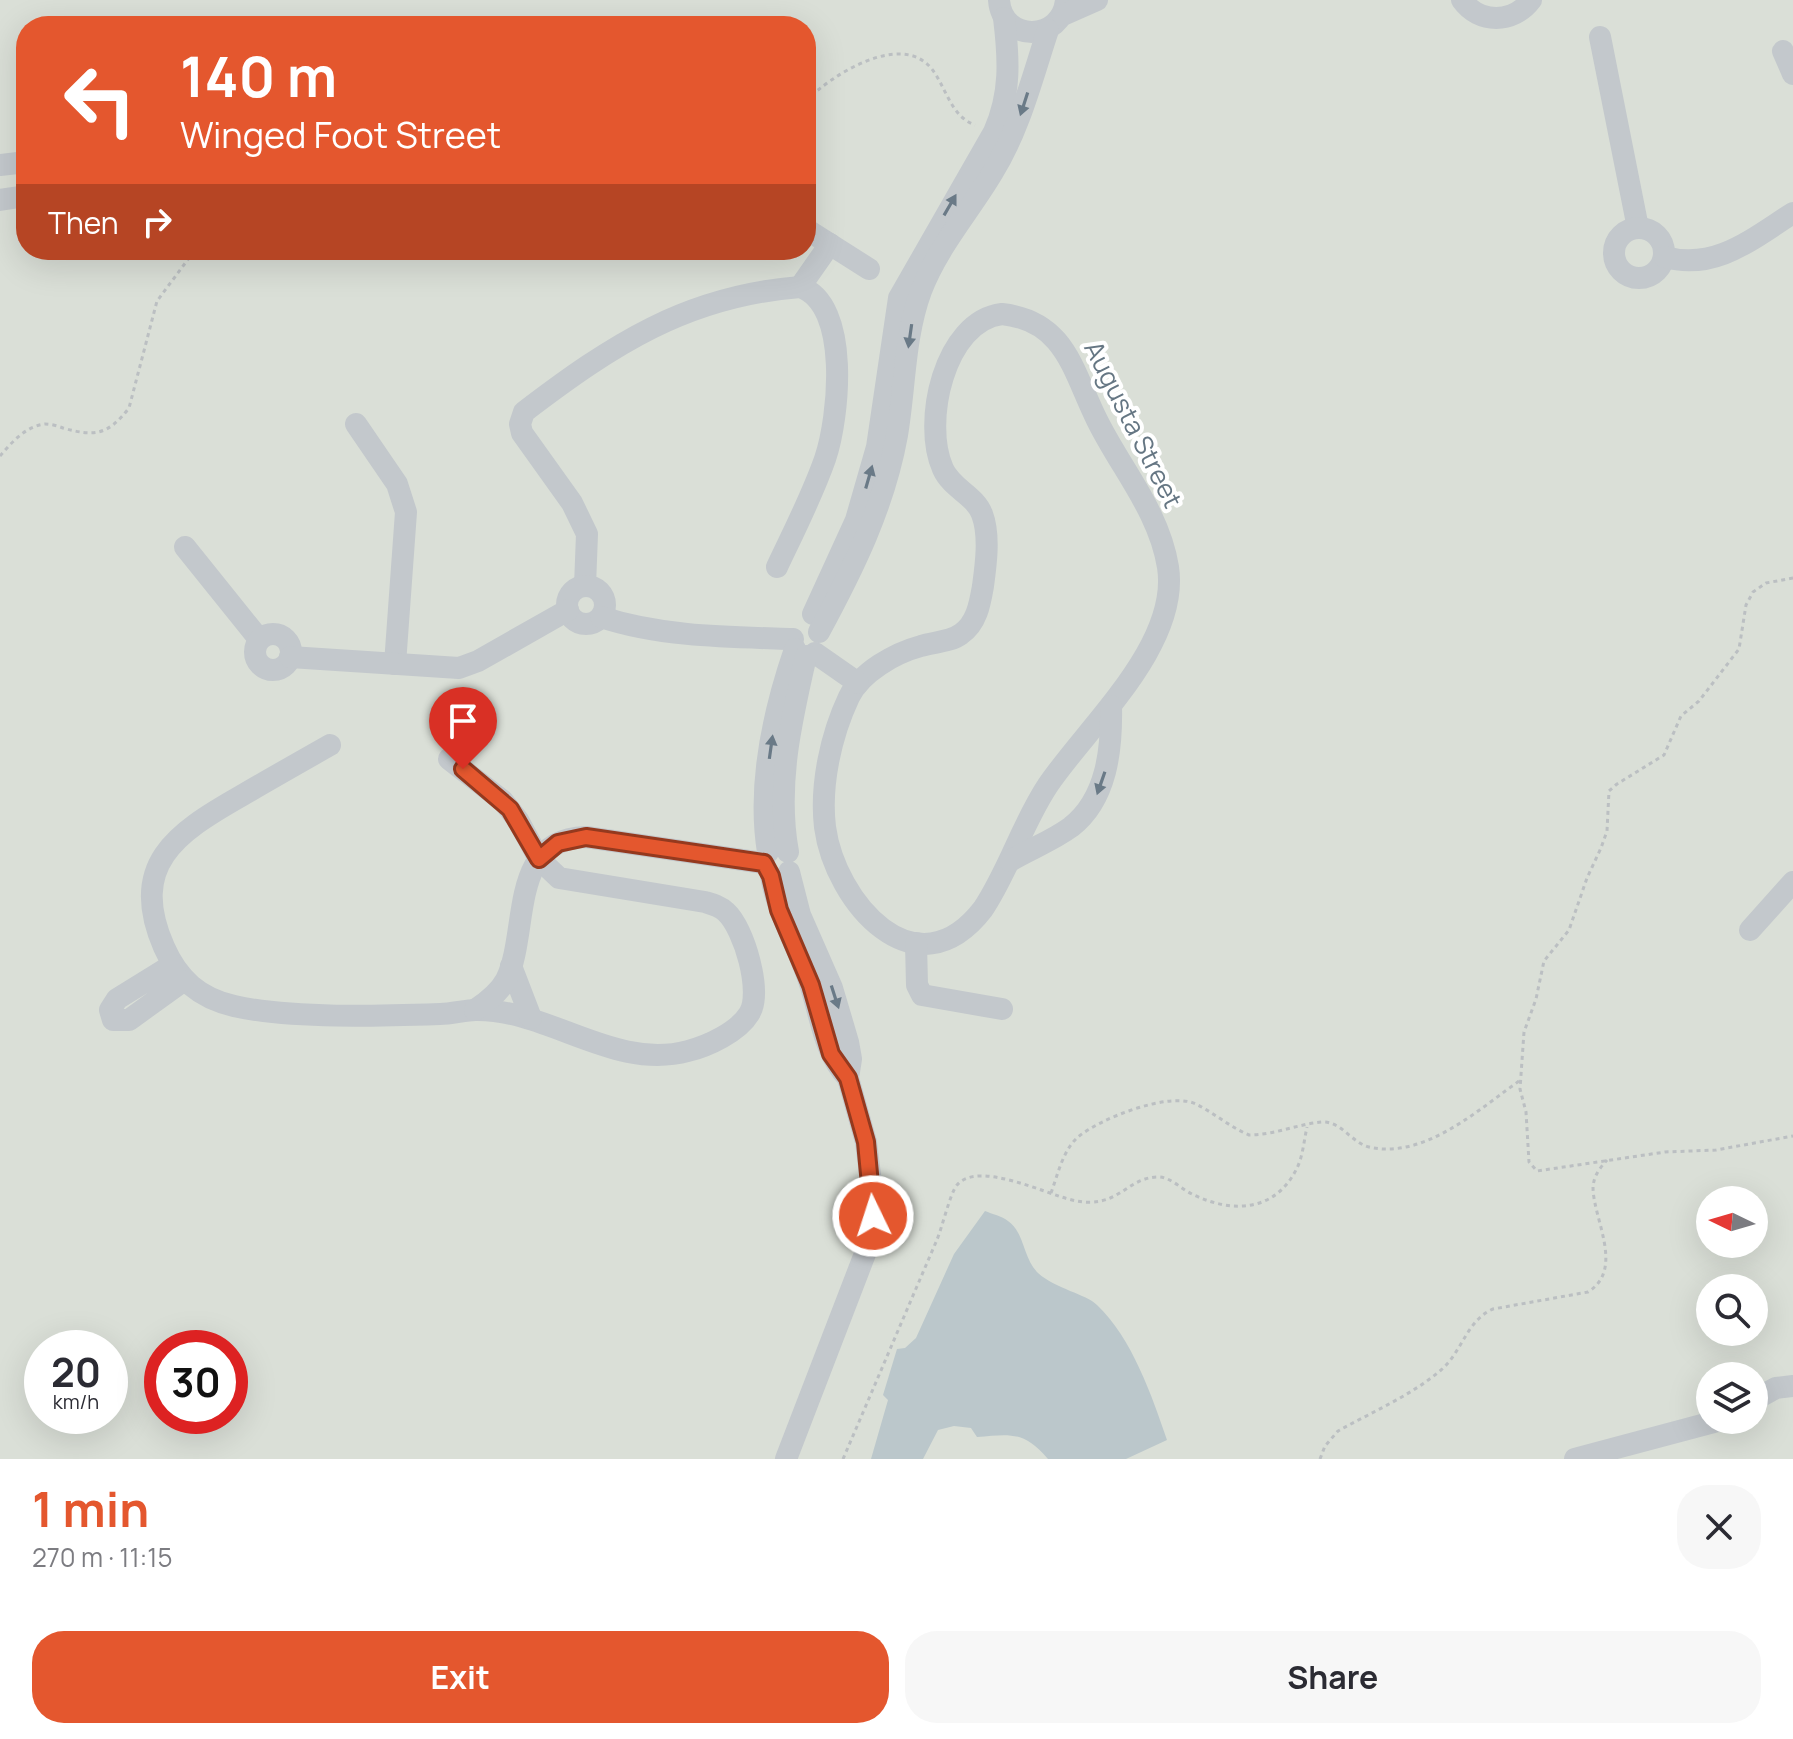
<!DOCTYPE html>
<meta charset="utf-8">
<style>
:root{--surface:#fff;--page:#f7f7f7;--text:#2b2b33;--muted:#7c7c81;--accent:#e4572e}
body{margin:0;font-family:Manrope,sans-serif;background:var(--page);color:var(--text);height:100vh;display:flex;flex-direction:column;font-size:30px;white-space:nowrap}
*{box-sizing:border-box;margin:0}
p{font-size:26px;color:var(--muted)}
.icon{flex:none;width:44px;height:44px;fill:none;stroke:currentColor;stroke-width:2;stroke-linecap:round;stroke-linejoin:round}
.map{position:relative;height:1459px;overflow:hidden}
.details{display:flex;flex-direction:column;background:var(--surface);flex:1}
.details>*{flex:none}
.guide{position:absolute;left:16px;top:16px;width:800px;height:244px;border-radius:32px;box-shadow:0 8px 32px #0002;background:#e4572e;color:#fff;overflow:hidden}
.needle{width:52px;rotate:275deg}
.controls{position:absolute;left:1696px;top:1186px;display:grid;gap:16px}
.controls a{display:grid;place-items:center;width:72px;height:72px;border-radius:50%;background:var(--surface);box-shadow:0 8px 32px #0002;font-size:40px}
.speed{position:absolute;left:24px;top:1330px;display:flex;gap:16px;font-size:40px;font-weight:700;text-align:center}
.speed>*{display:grid;place-content:center;width:104px;height:104px;border-radius:50%;background:var(--surface);box-shadow:0 8px 32px #0002;line-height:1}
.speed small{font-size:20px;font-weight:400}
.speed .limit{border:12px solid #d22;background:#fff;color:#111}
.pin{position:absolute;display:grid;place-items:center;width:68px;height:68px;color:#fff;margin:-82px -34px;border-radius:50% 50% 50% 0;rotate:-45deg;box-shadow:0 0 8px #0007}
.pin .icon{rotate:45deg}
.me{position:absolute;width:88px;margin:-44px;rotate:356deg;stroke-linejoin:round;filter:drop-shadow(0 0 6px #0008)}
.turn{display:flex;align-items:center;gap:28px;height:168px;padding:0 32px;font-size:36px}
.turn .icon{width:104px;height:104px;stroke-width:2.5}
.turn b{display:block;font-size:56px;line-height:68px}
.then{display:flex;align-items:center;height:76px;padding:0 32px;background:#0003;gap:16px;font-size:30px}
.round{display:grid;place-items:center;flex:none;width:84px;height:84px;border-radius:32px;background:var(--page)}
.head{display:flex;align-items:center;justify-content:space-between;height:136px;padding:0 32px}
h1{font-size:48px;font-weight:700;line-height:60px;color:var(--accent)}
.button{display:flex;gap:16px;margin-top:auto;padding:16px 32px}
.button a{flex:1;height:92px;border-radius:32px;background:var(--accent);color:#fff;font-size:32px;font-weight:700;line-height:92px;text-align:center}
.button a+a{background:var(--page);color:var(--text)}
.map>svg:first-child{display:block}
.green{fill:#dadfd7;fill-rule:evenodd}
.water{fill:#bbc7cb}
.lines{fill:none;stroke-linecap:round;stroke-linejoin:round}
.path{stroke:#bbbfc2;stroke-width:3;stroke-dasharray:4 4;stroke-linecap:butt}
.minor{stroke:#c3c8cc;stroke-width:22}
.oneway{fill:#6a7a87}
.route-casing{stroke:#94391e;stroke-width:20}
.route{stroke:#e4572e;stroke-width:14}
.labels{text-anchor:middle;dominant-baseline:central;stroke-width:8;stroke-linejoin:round;paint-order:stroke}
.street-label{font-size:26px;fill:#657683;stroke:#fff}
</style>
<div class="map">
<svg width="1793" height="1459" viewBox="0 0 1793 1459">
<rect width="100%" height="100%" fill="#fafaf8"/>
<path class="green" d="M0,0H1793V1459H0ZM26,26H806V250H26ZM1710,1200H1754V1244H1710ZM1710,1288H1754V1332H1710ZM42,1348H110V1416H42ZM162,1348H230V1416H162ZM1710,1376H1754V1420H1710Z"/>
<path class="water" d="M985,1211C992,1214 1002,1216 1008,1221C1025,1233 1023,1259 1038,1273C1056,1289 1086,1294 1097,1305C1132,1338 1152,1396 1167,1440L1126,1459H1048C1024,1431 1011,1434 977,1437L971,1428L954,1426L938,1430L923,1459H871L888,1400L883,1395L897,1349L905,1348L916,1338L954,1254Z"/>
<g class="lines">
<g class="path">
<path d="M806,101C830,76 900,31 931,68C946,86 950,116 975,125"/>
<path d="M0,456C12,442 26,426 45,424C51,424 58,426 63,428C95,437 108,435 129,408L157,301L195,250"/>
<polyline points="1793,578 1766,583 1753,592 1746,605 1739,649 1699,701 1681,716 1664,755 1617,784 1609,791 1607,831 1601,848 1587,878 1569,930 1544,961 1536,999 1524,1032 1520,1089 1526,1112 1529,1162 1537,1171 1665,1152 1716,1150 1793,1136"/>
<path d="M1051,1193C1058,1174 1063,1150 1078,1137C1099,1119 1169,1091 1196,1104C1214,1113 1230,1127 1249,1135C1274,1135 1298,1124 1322,1122C1341,1121 1352,1143 1369,1147C1425,1160 1480,1108 1522,1079"/>
<path d="M843,1459C874,1387 905,1314 936,1242C942,1229 950,1193 957,1185C978,1160 1046,1194 1072,1200C1118,1211 1125,1178 1157,1177C1170,1176 1182,1190 1194,1195C1234,1214 1276,1211 1297,1168C1303,1156 1304,1140 1307,1127"/>
<path d="M1320,1459L1325,1446L1338,1431C1372,1412 1412,1395 1441,1370C1462,1352 1467,1320 1493,1309L1588,1292C1625,1269 1593,1219 1593,1187C1594,1175 1600,1168 1607,1160"/>
</g>
<g class="minor">
<path d="M999,0C1002,43 1062,42 1066,0"/>
<path d="M1462,0C1479,24 1513,24 1531,0"/>
<polyline points="1063,15 1097,0"/>
<polyline points="1600,37 1638,228"/>
<polyline points="1783,51 1793,74"/>
<polyline points="0,165 26,162"/>
<polyline points="0,200 26,196"/>
<circle cx="1639" cy="253" r="25"/>
<polyline points="806,229 869,269"/>
<path d="M1665,257C1715,271 1752,239 1793,213"/>
<polyline points="800,287 830,244"/>
<path d="M1002,314C1066,321 1073,372 1097,420C1121,469 1159,511 1168,567C1180,645 1088,726 1048,785C1022,824 1009,870 983,909C916,996 835,902 825,827C820,785 831,735 849,697C861,672 895,653 921,646C934,642 950,642 961,634C977,623 980,603 983,586C986,564 990,535 982,514C975,495 952,489 943,469C922,423 944,321 1002,314Z"/>
<polyline points="356,424 397,484 406,512 395,664"/>
<polyline points="185,547 259,639"/>
<path d="M585,586L587,534L572,503L522,433L520,424L524,412C612,345 686,296 800,287C851,304 839,418 825,459C812,496 794,531 777,567"/>
<circle cx="586" cy="605" r="19"/>
<path d="M813,614L856,520L877,447L899,298L994,132C1011,94 1009,59 1004,18"/>
<path d="M601,617C662,637 729,637 793,639"/>
<path d="M819,632C853,569 884,507 897,435C905,388 904,337 921,291C937,248 970,211 993,172C1020,128 1032,78 1048,30"/>
<circle cx="273" cy="652" r="18"/>
<polyline points="815,653 858,683"/>
<polyline points="290,657 459,668 478,661 568,610"/>
<path d="M330,745C300,762 270,779 241,796C176,833 128,865 164,947C178,979 199,998 234,1006C291,1019 381,1016 440,1014C452,1014 465,1010 476,1010C549,1009 614,1071 688,1051C708,1046 738,1032 749,1014C763,993 744,928 726,912C720,906 712,904 705,902L559,878L539,859L518,820L503,801L449,759"/>
<path d="M768,852C757,784 773,713 795,649"/>
<path d="M788,852C776,786 791,721 806,656"/>
<path d="M1010,861C1030,849 1052,841 1071,827C1107,799 1112,749 1111,706"/>
<path d="M771,876C777,911 795,941 807,975C820,1009 822,1051 848,1078"/>
<polyline points="1750,930 1793,882"/>
<polyline points="916,943 917,985 922,995 1002,1009"/>
<polyline points="172,965 117,999 110,1010 113,1020 129,1020 183,981"/>
<polyline points="511,966 531,1018"/>
<path d="M475,1010C487,1002 499,993 506,980C530,932 507,839 586,837L764,863"/>
<polyline points="1754,1400 1776,1388 1793,1386"/>
<polyline points="786,1459 868,1246 873,1199 866,1142 848,1078 851,1059 848,1042 832,988 800,915 789,872"/>
<polyline points="1575,1459 1721,1420"/>
</g>
</g>
<defs><path id="oneway-solid" d="M-6-.8H1V-3.2L6.5 0L1 3.2V.8H-6Z" transform="scale(2)"/></defs>
<g class="oneway">
<use href="#oneway-solid" transform="translate(1024 104) rotate(108)"/>
<use href="#oneway-solid" transform="translate(950 205) rotate(-60)"/>
<use href="#oneway-solid" transform="translate(910 336) rotate(98)"/>
<use href="#oneway-solid" transform="translate(869 477) rotate(-74)"/>
<use href="#oneway-solid" transform="translate(771 747) rotate(-82)"/>
<use href="#oneway-solid" transform="translate(1101 783) rotate(109)"/>
<use href="#oneway-solid" transform="translate(835 997) rotate(72)"/>
</g>
<g class="lines">
<g class="route-casing">
<polyline id="route" points="463,769 510,809 539,859 558,843 586,837 764,863 771,876 779,910 811,985 831,1054 848,1078 866,1142 873,1216"/>
</g>
<use href="#route" class="route"/>
</g>
<g class="labels">
<g class="street-label">
<text transform="translate(1134 424) rotate(63)">Augusta Street</text>
</g>
</g>
</svg>
<div class="controls">
<a><svg class="needle" viewBox="-14 -14 28 28"><path d="M0-13l5 13h-10z" fill="#e53935"/><path d="M0 13l5-13h-10z" fill="#7c7c81"/></svg></a>
<a><svg class="icon" aria-label="search" viewBox="0 0 24 24"><circle cx="10" cy="10" r="6"/><path d="M15 15l6 6"/></svg></a>
<a><svg class="icon" aria-label="layers" viewBox="0 0 24 24"><path d="M12 4l9 5-9 5-9-5zM3 14l9 5 9-5"/></svg></a>
</div>
<div class="speed"><div>20<small>km/h</small></div><div class="limit">30</div></div>
<div class="pin" style="left:463px;top:769px;background:#d93025"><svg class="icon" aria-label="arrive" viewBox="0 0 24 24"><path d="M6 21V4h12l-3 4 3 4H6"/></svg></div>
<svg class="me" style="left:873px;top:1216px" viewBox="-20 -20 40 40"><circle r="17" fill="#e4572e" stroke="#fff" stroke-width="3"/><path d="M0-11L8 9 0 5-8 9z" fill="#fff"/></svg>
<div class="guide">
<div class="turn"><svg class="icon" aria-label="left" viewBox="0 0 24 24"><path d="M17 20v-9H6M10 6l-5 5 5 5"/></svg><div><b>140 m</b>Winged Foot Street</div></div>
<div class="then">Then<svg class="icon" aria-label="right" viewBox="0 0 24 24"><path d="M7 20v-9h11M14 6l5 5-5 5"/></svg></div>
</div>
</div>
<section class="details">
<div class="head"><div><h1>1 min</h1><p>270 m · 11:15</p></div><a class="round"><svg class="icon" aria-label="close" viewBox="0 0 24 24"><path d="M6 6l12 12M18 6L6 18"/></svg></a></div>
<div class="button"><a>Exit</a><a>Share</a></div>
</section>
